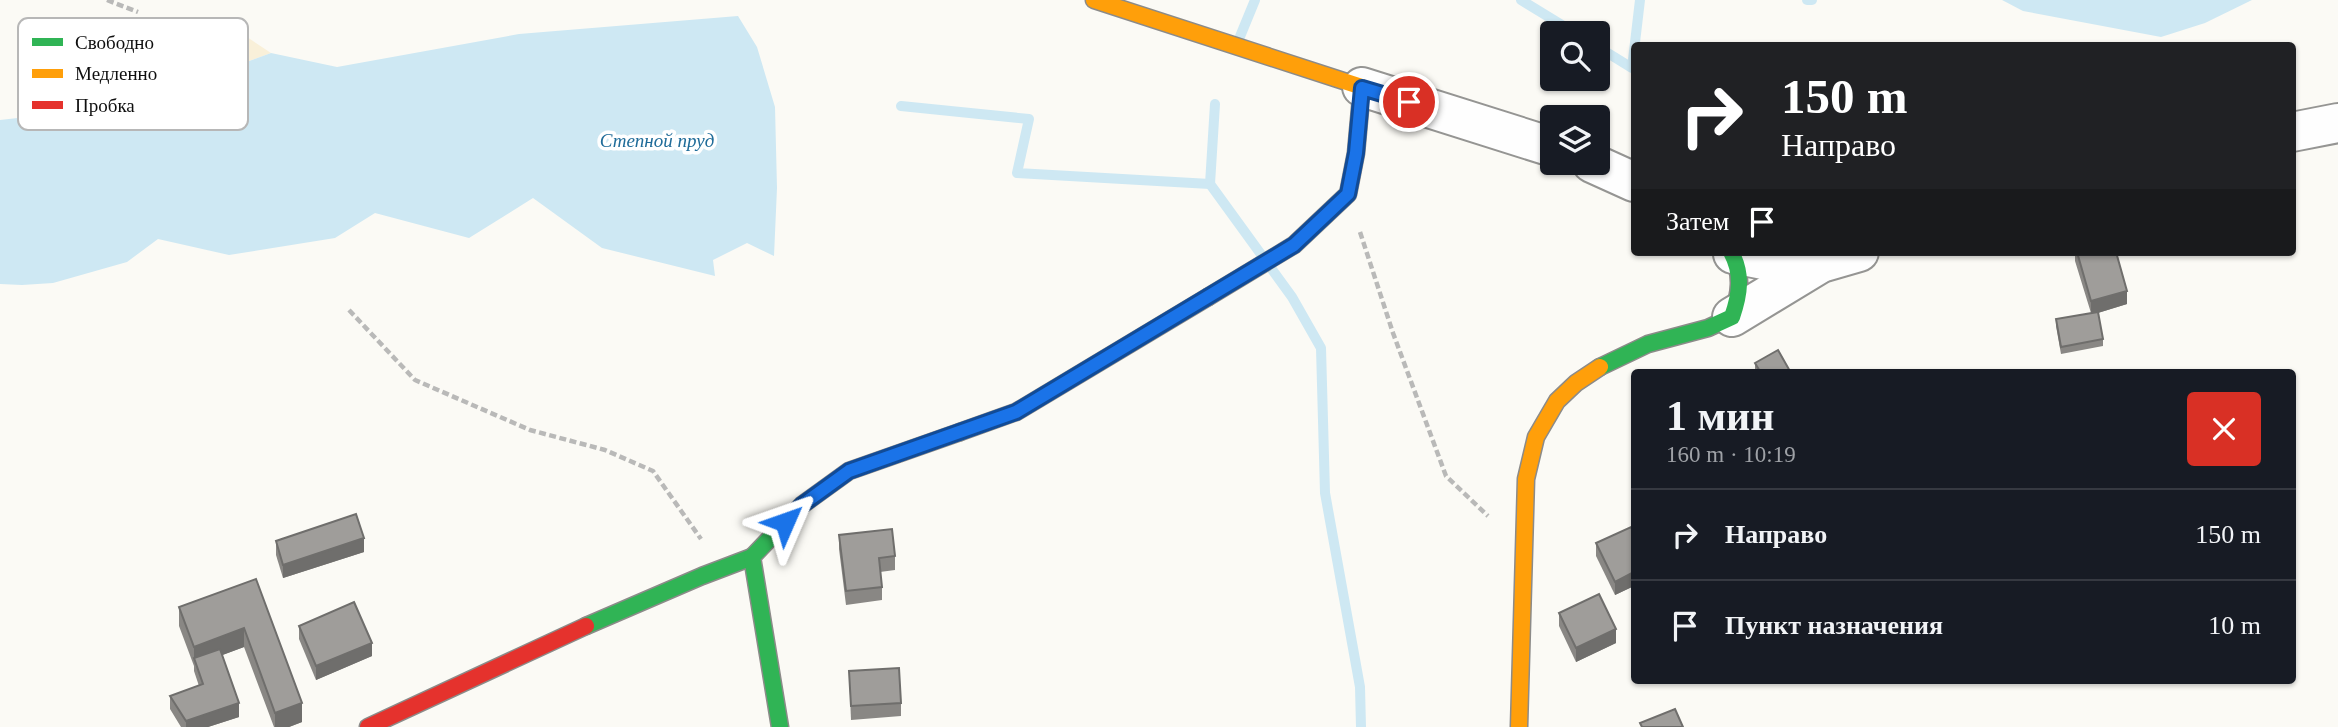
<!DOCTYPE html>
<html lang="ru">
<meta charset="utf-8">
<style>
:root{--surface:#171b24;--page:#242831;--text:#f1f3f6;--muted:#9ea1a6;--line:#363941}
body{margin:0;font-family:Georgia,serif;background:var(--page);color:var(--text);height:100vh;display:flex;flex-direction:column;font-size:26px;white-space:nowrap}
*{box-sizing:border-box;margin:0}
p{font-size:23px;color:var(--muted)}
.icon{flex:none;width:38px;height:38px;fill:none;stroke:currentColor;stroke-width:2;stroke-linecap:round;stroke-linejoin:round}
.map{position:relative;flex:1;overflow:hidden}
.side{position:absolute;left:1631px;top:369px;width:665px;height:315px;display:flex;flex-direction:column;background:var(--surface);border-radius:7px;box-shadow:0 2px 5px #0004}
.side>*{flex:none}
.hud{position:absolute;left:1631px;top:42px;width:665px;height:214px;border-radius:7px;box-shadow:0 2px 5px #0004;background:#202124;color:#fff;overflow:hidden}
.fabs{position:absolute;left:1540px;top:21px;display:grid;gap:14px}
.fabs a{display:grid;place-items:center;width:70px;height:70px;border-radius:7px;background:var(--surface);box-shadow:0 2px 5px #0004;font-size:35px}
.pin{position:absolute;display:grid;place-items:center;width:60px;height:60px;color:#fff;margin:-30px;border:4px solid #fff;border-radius:50%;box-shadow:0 2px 7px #0007}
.me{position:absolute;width:77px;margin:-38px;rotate:47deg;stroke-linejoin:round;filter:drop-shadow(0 0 5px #0008)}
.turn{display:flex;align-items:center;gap:24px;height:147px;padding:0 35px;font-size:32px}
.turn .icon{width:91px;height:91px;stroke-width:2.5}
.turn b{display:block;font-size:49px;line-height:60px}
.then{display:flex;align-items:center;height:66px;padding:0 35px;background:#0003;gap:14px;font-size:26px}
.round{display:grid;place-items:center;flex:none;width:74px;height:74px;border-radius:7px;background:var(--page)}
.headline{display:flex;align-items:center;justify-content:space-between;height:119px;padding:0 35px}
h1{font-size:42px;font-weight:700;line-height:52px}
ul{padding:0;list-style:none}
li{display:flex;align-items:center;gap:21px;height:91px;padding:0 35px;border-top:2px solid var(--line)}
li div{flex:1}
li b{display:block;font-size:26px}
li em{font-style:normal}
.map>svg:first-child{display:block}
.sand{fill:#f9f0d9}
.water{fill:#cee8f3}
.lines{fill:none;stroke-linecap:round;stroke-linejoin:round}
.stream{stroke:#cee8f3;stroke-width:10}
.street-casing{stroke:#959593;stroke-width:42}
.fast-casing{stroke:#8c8b89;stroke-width:19}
.slow-casing{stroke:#8c8b89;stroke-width:19}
.jam-casing{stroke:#8c8b89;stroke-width:19}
.path{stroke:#b9b9b8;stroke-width:4.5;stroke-dasharray:7 3.5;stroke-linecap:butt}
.street{stroke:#fefefe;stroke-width:38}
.fast{stroke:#30b455;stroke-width:16}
.slow{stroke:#ff9f0a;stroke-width:16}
.jam{stroke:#e5322d;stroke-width:16}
.wall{fill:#898784}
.shaded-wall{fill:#6f6e6c}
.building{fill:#9f9d9a;stroke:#6f6e6c;stroke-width:2}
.route-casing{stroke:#114b97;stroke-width:18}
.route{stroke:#1a73e8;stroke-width:12}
.labels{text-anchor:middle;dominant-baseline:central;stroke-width:7;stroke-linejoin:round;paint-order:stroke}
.water-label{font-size:19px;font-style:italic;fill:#206c99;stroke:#fff}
.key{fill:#fff;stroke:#b7b7b7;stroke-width:2}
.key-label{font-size:19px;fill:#0f0f0f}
</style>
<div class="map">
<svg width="2338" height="727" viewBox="0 0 2338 727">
<rect width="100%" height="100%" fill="#fbfaf5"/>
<polygon class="sand" points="211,19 232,27 271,53 166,92 113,77 97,39 161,30"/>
<g class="water">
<polygon points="2002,0 2252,0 2205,23 2161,37 2023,11"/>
<polygon points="738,16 757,47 775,107 777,188 774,256 747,243 713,260 715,276 602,248 533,198 469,238 375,213 335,238 229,255 158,239 127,262 53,283 22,285 0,284 0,120 44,115 113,77 166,92 271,53 337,67 519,34"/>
</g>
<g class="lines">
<g class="stream">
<polyline points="1521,0 1575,33"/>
<polyline points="1807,0 1812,0"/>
<polyline points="1239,39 1255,0"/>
<polyline points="1598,47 1632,68 1640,0"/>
<polyline points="901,106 1029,119 1017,173 1210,184 1215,104"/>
<polyline points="1210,184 1292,297 1321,348 1325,493 1360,687 1361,727"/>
</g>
<g class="street-casing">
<g id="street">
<polyline points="1362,87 1552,147"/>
<polyline points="2292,132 2338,123"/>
<polyline points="1592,163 1634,182"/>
<polyline points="1733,254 1774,262 1821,263"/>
<polyline points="1732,317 1821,263 1859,252"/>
</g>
</g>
<g class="fast-casing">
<g id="fast">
<path d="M1600,367L1648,344L1708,328L1732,317C1740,294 1743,274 1731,252"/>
<polyline points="586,626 702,576 752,557"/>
<polyline points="780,727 752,557 802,505 849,471 960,432"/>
</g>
</g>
<g class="slow-casing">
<g id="slow">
<polyline points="1094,0 1362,87 1356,153 1348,194 1294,245 1208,297"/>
<polyline points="1519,727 1526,479 1536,437 1557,401 1576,383 1600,367"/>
</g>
</g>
<g class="jam-casing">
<g id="jam">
<polyline points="960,432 1016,412 1208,297"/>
<polyline points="368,727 586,626"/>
</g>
</g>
<g class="path">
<polyline points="107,0 138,12"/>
<polyline points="1360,232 1393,333 1446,476 1488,516"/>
<polyline points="349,310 415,380 530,430 605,450 653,471 701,539"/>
</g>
<use href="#street" class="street"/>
<use href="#fast" class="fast"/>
<use href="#slow" class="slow"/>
<use href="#jam" class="jam"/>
</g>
<g class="wall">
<polygon points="2075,252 2116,252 2127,304 2098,313 2103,339 2103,346 2061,354 2056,326 2056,319 2091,313 2075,261"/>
<polygon points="1755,363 1791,373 1756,373 1755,370"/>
<polygon points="839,535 895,556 895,570 880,572 882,587 882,600 846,605 839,549"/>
<polygon points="1634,535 1634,586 1615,595 1596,556 1596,543"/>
<polygon points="276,541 364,552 283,578 276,555"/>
<polygon points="256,579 302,722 289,727 274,727 244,647 222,655 239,717 208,727 181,727 170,709 170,696 199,686 194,671 194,666 179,626 179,607"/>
<polygon points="1559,613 1616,643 1576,662 1559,626"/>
<polygon points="299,626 372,656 316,680 299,639"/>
<polygon points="849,671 901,703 901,716 851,720"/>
</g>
<g class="shaded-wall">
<polygon points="2127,291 2127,304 2091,315 2091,301"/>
<polygon points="364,538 364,552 283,578 283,565"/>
<polygon points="1634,572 1634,586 1615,595 1615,582"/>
<polygon points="244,628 244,647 196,665 194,658 194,666 194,647"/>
<polygon points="1616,629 1616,643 1576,662 1576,648"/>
<polygon points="372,643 372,656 316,680 316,666"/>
<polygon points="239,703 239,717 208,727 186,727 186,721"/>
<polygon points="302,703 302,722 289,727 275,727 275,713"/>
</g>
<g class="building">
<polygon points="2077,252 2116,252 2127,291 2091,301"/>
<polygon points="2098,312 2103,339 2061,347 2056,319"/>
<polygon points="1778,350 1791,373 1761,373 1755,363"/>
<polygon points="356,514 364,538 283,565 276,541"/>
<polygon points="1631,527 1634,535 1634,572 1615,582 1596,543"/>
<polygon points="892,529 895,556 879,558 882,587 846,591 839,535"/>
<polygon points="256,579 302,703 275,713 244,628 194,647 179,607"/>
<polygon points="1599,594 1616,629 1576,648 1559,613"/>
<polygon points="354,602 372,643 316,666 299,626"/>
<polygon points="220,649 239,703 186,721 170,696 203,684 194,658"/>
<polygon points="899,668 901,703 851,706 849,671"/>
<polygon points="1675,709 1683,727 1642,727 1640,723"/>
</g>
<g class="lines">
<g class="route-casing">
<polyline id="route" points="785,522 802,505 849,471 1016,412 1294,245 1348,194 1356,153 1362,88 1409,102"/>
</g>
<use href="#route" class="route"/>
</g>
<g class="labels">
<g class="water-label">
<text x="657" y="140">Степной пруд</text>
</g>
</g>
<rect x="18" y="18" width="230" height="112" rx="10" class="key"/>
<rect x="32" y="38" width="31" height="8" fill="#30b455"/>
<rect x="32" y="69" width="31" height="9" fill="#ff9f0a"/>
<rect x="32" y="101" width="31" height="8" fill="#e5322d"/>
<g class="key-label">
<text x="75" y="49">Свободно</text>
<text x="75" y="80">Медленно</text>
<text x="75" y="112">Пробка</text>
</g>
</svg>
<div class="fabs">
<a><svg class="icon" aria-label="search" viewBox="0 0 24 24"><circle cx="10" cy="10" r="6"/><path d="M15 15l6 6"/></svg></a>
<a><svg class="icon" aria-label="layers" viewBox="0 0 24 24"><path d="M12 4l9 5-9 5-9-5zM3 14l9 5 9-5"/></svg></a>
</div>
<div class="pin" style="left:1409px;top:102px;background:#d93025"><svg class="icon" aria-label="arrive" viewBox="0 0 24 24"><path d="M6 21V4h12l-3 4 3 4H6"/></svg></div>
<svg class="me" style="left:785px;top:522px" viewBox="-20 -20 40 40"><path d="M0-17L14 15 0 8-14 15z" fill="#1a73e8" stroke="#fff" stroke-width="4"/></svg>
<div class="hud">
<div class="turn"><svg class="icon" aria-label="right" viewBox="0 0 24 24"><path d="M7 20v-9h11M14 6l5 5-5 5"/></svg><div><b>150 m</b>Направо</div></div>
<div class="then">Затем<svg class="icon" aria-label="arrive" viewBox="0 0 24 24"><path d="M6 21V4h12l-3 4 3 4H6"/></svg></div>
</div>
<section class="side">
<div class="headline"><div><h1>1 мин</h1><p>160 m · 10:19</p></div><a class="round" style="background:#d93025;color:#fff"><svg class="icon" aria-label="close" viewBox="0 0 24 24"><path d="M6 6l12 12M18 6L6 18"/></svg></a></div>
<ul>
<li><svg class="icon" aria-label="right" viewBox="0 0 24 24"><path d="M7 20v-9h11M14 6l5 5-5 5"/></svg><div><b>Направо</b></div><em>150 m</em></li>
<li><svg class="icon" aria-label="arrive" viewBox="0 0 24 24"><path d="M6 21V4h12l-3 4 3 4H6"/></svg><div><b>Пункт назначения</b></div><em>10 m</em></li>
</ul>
</section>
</div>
